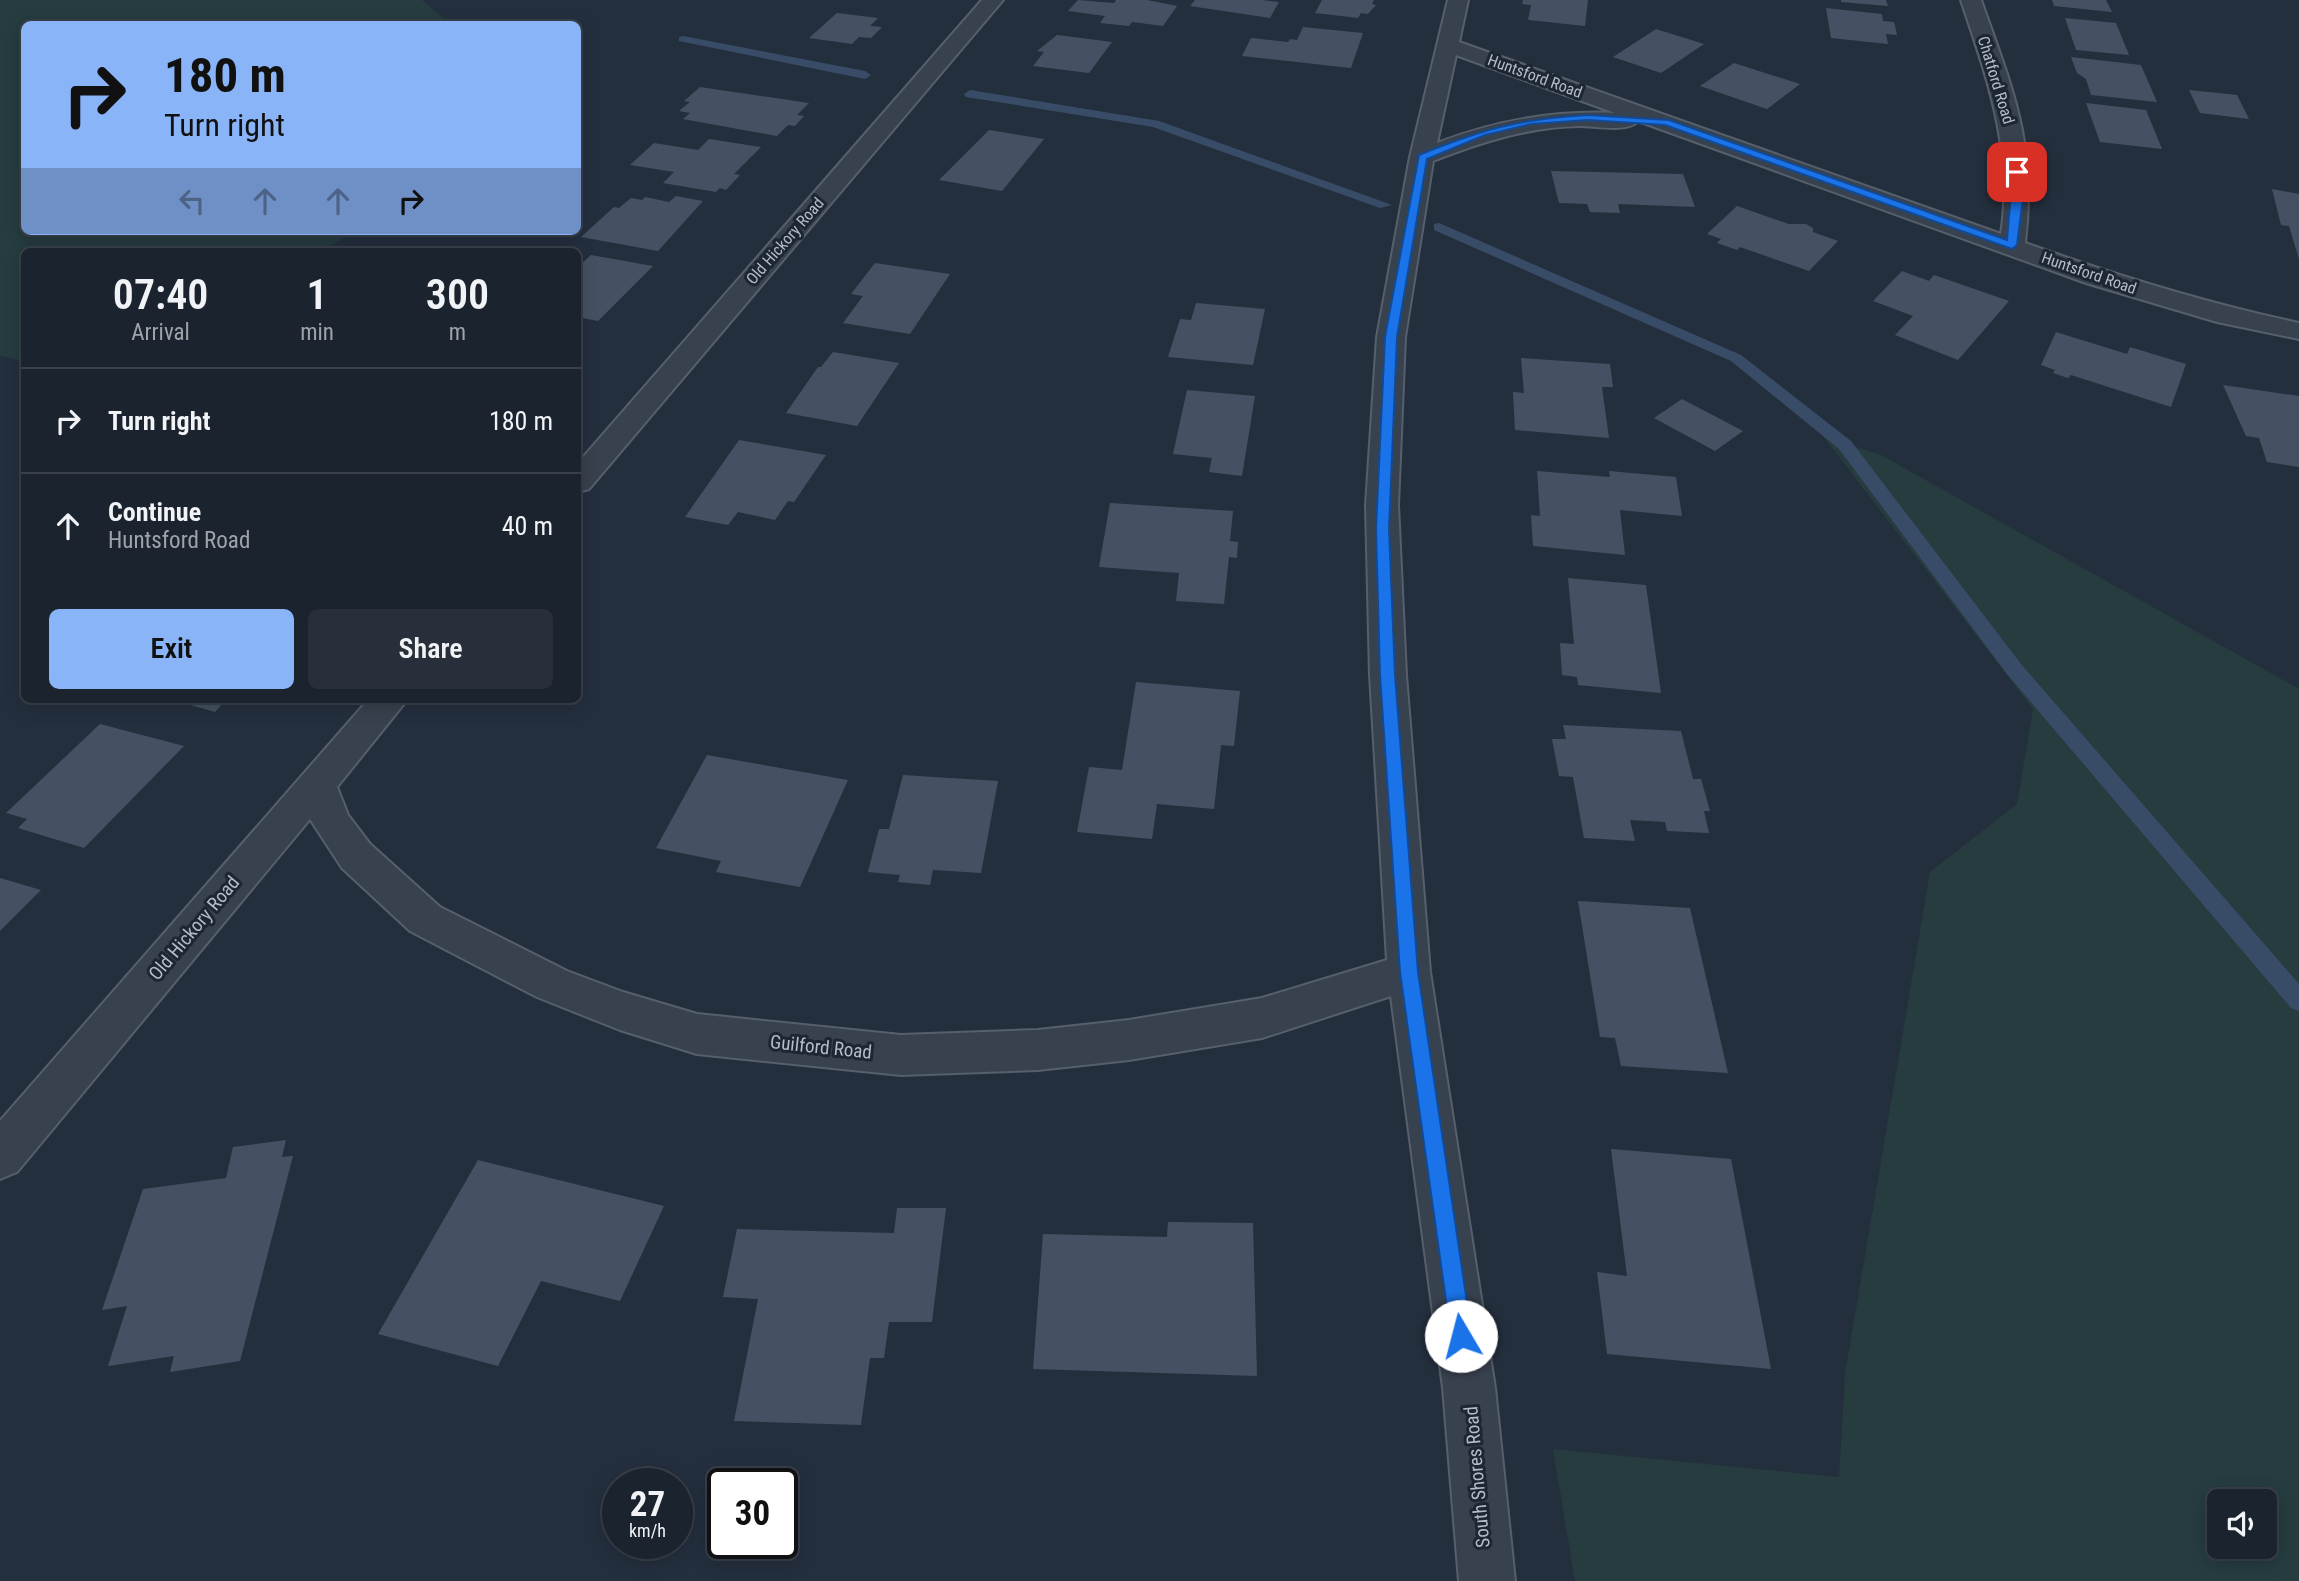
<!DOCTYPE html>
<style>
:root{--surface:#1b232e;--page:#282f3a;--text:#f1f3f6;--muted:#a0a4aa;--line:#39404a;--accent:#8ab4f8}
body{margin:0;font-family:"Roboto Condensed",sans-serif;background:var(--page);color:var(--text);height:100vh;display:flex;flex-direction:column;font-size:26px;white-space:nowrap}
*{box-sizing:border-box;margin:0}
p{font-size:23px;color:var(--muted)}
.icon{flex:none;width:38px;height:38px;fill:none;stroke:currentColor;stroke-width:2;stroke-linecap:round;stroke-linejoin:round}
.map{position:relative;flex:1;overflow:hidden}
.side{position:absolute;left:21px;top:248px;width:560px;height:455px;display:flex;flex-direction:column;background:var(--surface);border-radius:10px;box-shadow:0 4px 18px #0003,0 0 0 2px var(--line)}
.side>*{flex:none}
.hud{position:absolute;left:21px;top:21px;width:560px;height:214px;border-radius:10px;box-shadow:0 4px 18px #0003,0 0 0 2px var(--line);background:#8ab4f8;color:#111;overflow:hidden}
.buttons{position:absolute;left:2207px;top:1489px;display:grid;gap:14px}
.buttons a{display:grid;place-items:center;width:70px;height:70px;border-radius:10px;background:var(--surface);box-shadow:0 4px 18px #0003,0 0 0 2px var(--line);font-size:35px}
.speed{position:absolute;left:602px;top:1468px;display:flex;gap:14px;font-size:35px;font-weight:700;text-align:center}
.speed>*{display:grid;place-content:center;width:91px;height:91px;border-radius:50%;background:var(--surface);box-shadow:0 4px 18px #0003,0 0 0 2px var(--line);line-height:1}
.speed small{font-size:18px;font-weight:400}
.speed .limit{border:4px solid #111;border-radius:10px;background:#fff;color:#111}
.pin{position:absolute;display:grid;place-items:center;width:60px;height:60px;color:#fff;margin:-30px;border-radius:14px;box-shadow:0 4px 10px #0006}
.me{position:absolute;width:77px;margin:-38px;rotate:352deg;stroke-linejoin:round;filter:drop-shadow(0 0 5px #0008)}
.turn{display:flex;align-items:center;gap:24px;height:147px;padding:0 28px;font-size:32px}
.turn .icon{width:91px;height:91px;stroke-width:2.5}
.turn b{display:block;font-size:49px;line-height:60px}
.lanes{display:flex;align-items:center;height:66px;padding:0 28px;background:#0003;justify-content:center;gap:35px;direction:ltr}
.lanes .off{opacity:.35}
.eta{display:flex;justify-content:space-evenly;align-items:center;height:119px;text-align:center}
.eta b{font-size:42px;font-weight:600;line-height:49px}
.primary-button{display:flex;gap:14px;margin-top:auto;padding:14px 28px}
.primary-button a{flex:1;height:80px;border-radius:10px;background:var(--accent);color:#111;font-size:28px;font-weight:600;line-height:80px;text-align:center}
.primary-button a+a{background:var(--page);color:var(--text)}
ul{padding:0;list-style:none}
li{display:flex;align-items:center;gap:21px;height:105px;padding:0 28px;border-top:2px solid var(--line)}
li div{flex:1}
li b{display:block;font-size:26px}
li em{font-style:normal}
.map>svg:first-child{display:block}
.green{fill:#263c3f;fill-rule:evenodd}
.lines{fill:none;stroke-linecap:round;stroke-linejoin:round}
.stream{fill:#394c67;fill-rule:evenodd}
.building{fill:#455162}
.minor-casing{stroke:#565f6c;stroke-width:4}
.minor{fill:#38414e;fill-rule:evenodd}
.route{fill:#1a73e8;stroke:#114b97;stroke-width:2}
.labels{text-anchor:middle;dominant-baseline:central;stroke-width:6;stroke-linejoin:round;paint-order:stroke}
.far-street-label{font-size:16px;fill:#b4bcc9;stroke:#1d2633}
.street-label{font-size:19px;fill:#b4bcc9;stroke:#1d2633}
</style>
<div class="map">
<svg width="2299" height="1581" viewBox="0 0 2299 1581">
<rect width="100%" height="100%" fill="#242f3e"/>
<g class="green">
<polygon points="0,0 422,0 451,24 24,24 24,231 355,231 320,252 24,252 24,361 0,356"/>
<path d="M1823,436L1881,455L2299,689V1581H1575L1553,1449L1839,1477L1845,1374L1930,872L2017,804L2033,709ZM2219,1502H2264V1547H2219Z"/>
</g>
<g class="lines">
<g class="stream">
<polygon points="683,36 865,71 871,75 865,79 679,41 679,37"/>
<polygon points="970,90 1159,121 1392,205 1380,208 1153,127 966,97 964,94"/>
<polygon points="1439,223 1741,355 1851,441 2021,664 2299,984 2299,1011 2291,1008 2007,674 1839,449 1731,361 1434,230 1434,224"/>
</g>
</g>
<g class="building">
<polygon points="1078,0 1114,3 1116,0 1147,0 1177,6 1163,26 1132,22 1129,26 1100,23 1105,16 1068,11"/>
<polygon points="1195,0 1262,0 1279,2 1270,18 1190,6"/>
<polygon points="1322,0 1374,0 1372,4 1376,5 1368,14 1361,13 1358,18 1315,13"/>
<polygon points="1523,0 1588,0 1585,26 1528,20 1531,5 1522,4"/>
<polygon points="1841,0 1886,0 1888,6 1841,2"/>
<polygon points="2052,0 2106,0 2112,12 2054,6"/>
<polygon points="1826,8 1882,14 1883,21 1894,22 1897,35 1886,34 1888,44 1831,38"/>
<polygon points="837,13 878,18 870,26 882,27 871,38 859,37 852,44 809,38"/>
<polygon points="2065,18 2116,23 2129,55 2076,50"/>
<polygon points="1303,27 1363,33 1351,68 1242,56 1251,38 1288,42 1290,39 1297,40"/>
<polygon points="1656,29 1704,44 1661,73 1613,57"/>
<polygon points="1057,35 1112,42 1089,73 1033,66 1044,52 1037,51"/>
<polygon points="2071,57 2141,65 2157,102 2091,95 2086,79 2077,73"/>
<polygon points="1734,63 1800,84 1767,109 1700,86"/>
<polygon points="700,87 809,103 797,115 804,116 795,126 788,125 777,136 683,119 690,113 679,111 690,102 684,101"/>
<polygon points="2189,90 2237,95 2249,119 2200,113"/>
<polygon points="2086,103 2146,110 2162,149 2100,142"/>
<polygon points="989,130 1044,139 1002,191 939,180"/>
<polygon points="709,139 761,147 734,174 740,175 726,190 720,188 716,192 663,183 674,172 630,165 654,143 698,150"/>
<polygon points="1551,171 1683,174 1695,207 1618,204 1620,213 1590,212 1587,204 1559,203"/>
<polygon points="2272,189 2299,194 2299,259 2289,226 2281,225"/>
<polygon points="676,196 703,201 658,251 581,237 614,207 619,208 631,198 642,200 645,197 669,202"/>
<polygon points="1737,206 1789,224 1806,224 1813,228 1813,232 1838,241 1809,271 1740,247 1737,250 1717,243 1721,239 1707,234"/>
<polygon points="591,255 653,266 598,321 578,317 578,267"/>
<polygon points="875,263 950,274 910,334 843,323 863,296 851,294"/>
<polygon points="1902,271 1929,281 1934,275 2009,301 1958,360 1895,335 1913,316 1873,301"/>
<polygon points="1196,303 1265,309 1253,365 1168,357 1180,319 1191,320"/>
<polygon points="2056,332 2127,354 2130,347 2186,364 2171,407 2071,375 2068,378 2053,373 2055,370 2041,365"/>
<polygon points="833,352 899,363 857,426 786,413 818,367 821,367"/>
<polygon points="1521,358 1610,364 1613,387 1602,387 1609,438 1515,430 1513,392 1524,393"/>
<polygon points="2223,385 2299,396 2299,467 2267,462 2259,438 2246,436"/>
<polygon points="1187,390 1255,396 1242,476 1209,472 1212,458 1173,454"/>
<polygon points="1682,399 1743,431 1715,451 1654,418"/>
<polygon points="739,440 826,455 794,502 788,501 775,520 738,512 728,525 685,517"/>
<polygon points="1537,471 1610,477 1609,471 1676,477 1682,516 1620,510 1625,555 1533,546 1531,515 1540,516"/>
<polygon points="1110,503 1233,511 1230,541 1238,542 1237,558 1229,557 1224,604 1176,601 1179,573 1099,567"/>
<polygon points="1568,578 1646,585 1661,693 1578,685 1577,677 1562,675 1560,643 1574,644"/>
<polygon points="1136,682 1240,691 1234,746 1221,745 1214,809 1157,804 1152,839 1077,832 1089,767 1122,770"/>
<polygon points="173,700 226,700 215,712"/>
<polygon points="100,724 184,746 84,848 18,828 27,819 6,813"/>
<polygon points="1563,725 1681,731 1693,779 1701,779 1710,811 1704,811 1709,833 1667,831 1665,822 1630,820 1635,841 1584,838 1573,777 1559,776 1552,739 1566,739"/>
<polygon points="707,755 848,780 800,887 716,872 721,861 656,848"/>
<polygon points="903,775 998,781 981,873 933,870 930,885 898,882 900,875 868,872 879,829 889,829"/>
<polygon points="0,878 41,890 0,931"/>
<polygon points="1578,901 1690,908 1728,1073 1621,1066 1615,1038 1600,1037"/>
<polygon points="286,1140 282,1157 293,1156 240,1361 170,1372 174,1356 108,1366 127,1306 102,1310 143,1189 226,1178 233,1147"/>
<polygon points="1611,1149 1731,1159 1771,1369 1607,1354 1597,1272 1627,1276"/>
<polygon points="478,1160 664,1206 620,1301 541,1281 498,1366 378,1334"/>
<polygon points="897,1208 946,1208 932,1322 889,1322 884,1358 870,1358 861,1425 734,1421 758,1299 723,1297 737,1229 894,1233"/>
<polygon points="1168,1222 1253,1223 1257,1376 1033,1369 1043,1234 1167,1237"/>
</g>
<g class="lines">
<g class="minor-casing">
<g id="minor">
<polygon points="982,0 1003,0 589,489 578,492 578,463"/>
<path d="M1448,0H1468L1459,42L2001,234C2014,151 1987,78 1961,0H1981C2013,91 2037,143 2025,243C2115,275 2205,303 2299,323V339L2217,322L2086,283L1638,121C1628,133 1595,126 1580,126C1528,127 1481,142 1433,161L1405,337L1398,505L1406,675L1430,972L1495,1388L1515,1581H1459L1443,1388L1391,996L1262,1038L1129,1060L1038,1070L901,1075L697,1054L620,1030L537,997L410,931L342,868L310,819L17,1172L0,1179V1121L368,700H407L337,787L348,815L370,844L440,907L567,971L623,992L697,1014L901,1035L1038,1030L1129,1020L1262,998L1387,960L1370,675L1366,505L1377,337L1410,157ZM1456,55L1615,113C1553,110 1495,121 1437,143Z"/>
</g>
</g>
<use href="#minor" class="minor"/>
</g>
<path class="route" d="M1588,115L1669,120L2007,240L2013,170L2022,172L2024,191L2017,245L2012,249L1665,125L1588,120L1531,124L1485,135L1427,159L1397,337L1389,529L1395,675L1418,972L1472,1336L1469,1344L1461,1347L1454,1344L1451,1336L1400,972L1380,675L1376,529L1385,337L1419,155C1483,129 1519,119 1588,115Z"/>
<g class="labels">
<g class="far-street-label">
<text transform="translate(1535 76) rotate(20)">Huntsford Road</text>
<text transform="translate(1996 80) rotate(73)">Chatford Road</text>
<text transform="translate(785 241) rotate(-49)">Old Hickory Road</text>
<text transform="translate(2089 273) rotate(19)">Huntsford Road</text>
</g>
<g class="street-label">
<text transform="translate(194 928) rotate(-50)">Old Hickory Road</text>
<text transform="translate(821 1047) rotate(6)">Guilford Road</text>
<text transform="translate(1477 1477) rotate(-95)">South Shores Road</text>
</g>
</g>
</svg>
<div class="buttons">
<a><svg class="icon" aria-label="sound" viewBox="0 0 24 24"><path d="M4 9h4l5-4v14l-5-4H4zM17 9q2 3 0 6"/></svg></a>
</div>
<div class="speed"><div>27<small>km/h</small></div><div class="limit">30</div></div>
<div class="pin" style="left:2017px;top:172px;background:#d93025"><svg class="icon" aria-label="arrive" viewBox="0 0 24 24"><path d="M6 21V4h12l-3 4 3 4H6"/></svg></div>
<svg class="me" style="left:1461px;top:1336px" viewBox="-20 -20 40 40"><circle r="19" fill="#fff"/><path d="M0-13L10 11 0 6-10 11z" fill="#1a73e8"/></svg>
<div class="hud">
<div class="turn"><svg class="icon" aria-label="right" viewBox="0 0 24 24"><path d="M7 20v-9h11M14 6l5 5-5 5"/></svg><div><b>180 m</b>Turn right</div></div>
<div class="lanes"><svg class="icon off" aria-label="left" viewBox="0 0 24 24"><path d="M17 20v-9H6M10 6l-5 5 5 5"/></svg><svg class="icon off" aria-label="ahead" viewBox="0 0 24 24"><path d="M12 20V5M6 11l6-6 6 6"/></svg><svg class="icon off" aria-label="ahead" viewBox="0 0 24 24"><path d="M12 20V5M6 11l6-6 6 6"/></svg><svg class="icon" aria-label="right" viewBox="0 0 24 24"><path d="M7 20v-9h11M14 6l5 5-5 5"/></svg></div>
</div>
<section class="side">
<div class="eta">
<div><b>07:40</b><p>Arrival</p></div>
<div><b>1</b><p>min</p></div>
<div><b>300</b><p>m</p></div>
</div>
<ul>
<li><svg class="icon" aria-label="right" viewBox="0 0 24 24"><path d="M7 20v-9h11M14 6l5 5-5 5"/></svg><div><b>Turn right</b></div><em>180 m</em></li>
<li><svg class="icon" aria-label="ahead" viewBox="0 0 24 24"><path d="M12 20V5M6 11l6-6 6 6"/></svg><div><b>Continue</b><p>Huntsford Road</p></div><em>40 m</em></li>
</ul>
<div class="primary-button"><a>Exit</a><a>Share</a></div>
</section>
</div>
